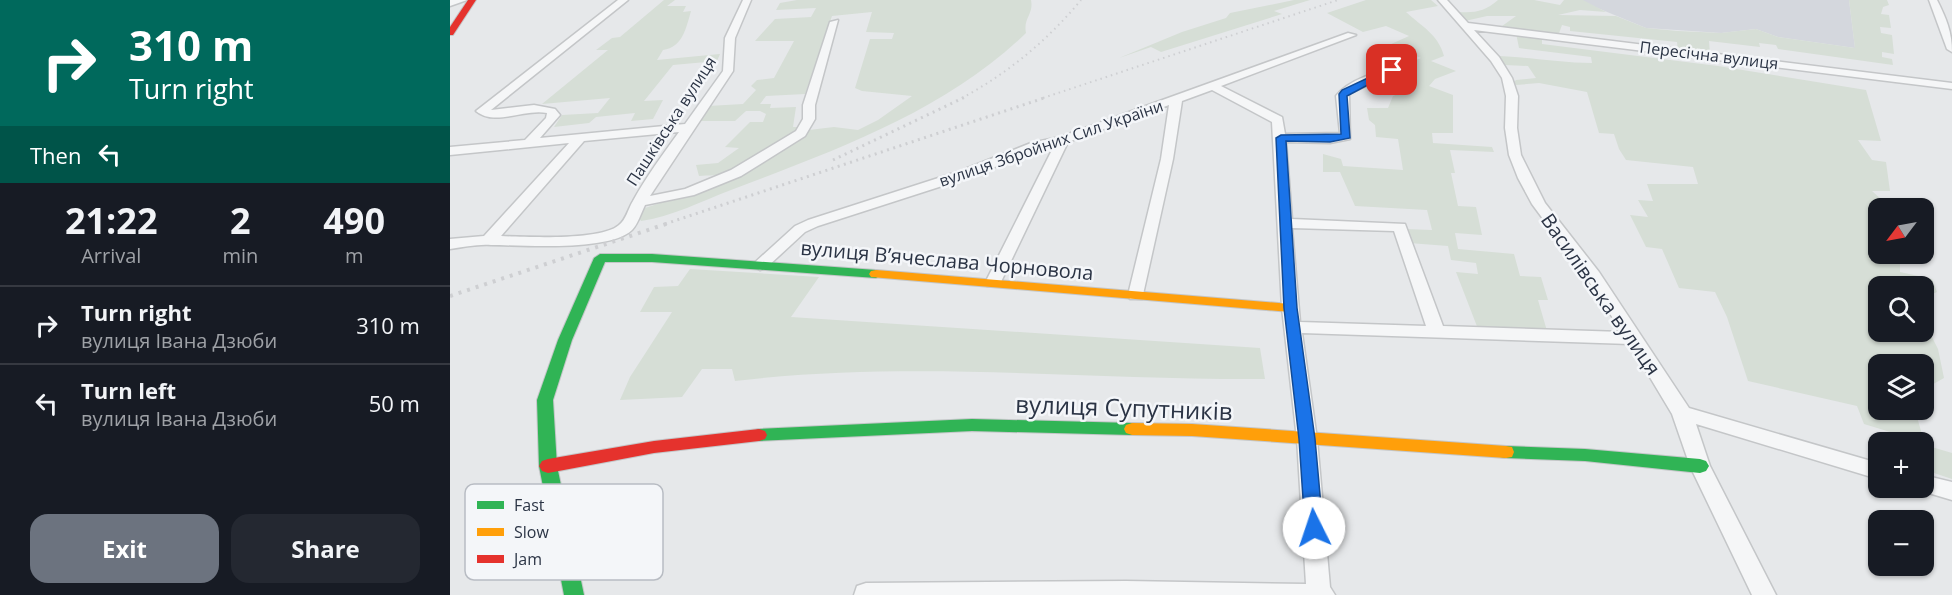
<!DOCTYPE html>
<meta charset="utf-8">
<style>
:root{--surface:#171b24;--page:#242831;--text:#f1f3f6;--muted:#9ea1a6;--line:#363941;--accent:#6c737f}
body{margin:0;font-family:"Open Sans",sans-serif;background:var(--page);color:var(--text);height:100vh;display:flex;flex-direction:column;font-size:22px;white-space:nowrap}
*{box-sizing:border-box;margin:0}
p{font-size:20px;color:var(--muted)}
.icon{flex:none;width:33px;height:33px;fill:none;stroke:currentColor;stroke-width:2;stroke-linecap:round;stroke-linejoin:round}
.map{position:relative;flex:1;overflow:hidden}
.drawer{display:flex;flex-direction:column;background:var(--surface);width:450px}
.drawer>*{flex:none}
.top-card{background:#00695c;color:#fff;overflow:hidden}
.needle{width:39px;rotate:238deg}
.fabs{position:absolute;left:1418px;top:198px;display:grid;gap:12px}
.fabs a{display:grid;place-items:center;width:66px;height:66px;border-radius:12px;background:var(--surface);box-shadow:0 2px 4px #0004;font-size:30px}
.pin{position:absolute;display:grid;place-items:center;width:51px;height:51px;color:#fff;margin:-26px;border-radius:12px;box-shadow:0 3px 9px #0006}
.me{position:absolute;width:66px;margin:-33px;rotate:356deg;stroke-linejoin:round;filter:drop-shadow(0 0 4px #0008)}
.turn{display:flex;align-items:center;gap:21px;height:126px;padding:0 30px;font-size:27px}
.turn .icon{width:78px;height:78px;stroke-width:2.5}
.turn b{display:block;font-size:42px;line-height:51px}
.then{display:flex;align-items:center;height:57px;padding:0 30px;background:#0003;gap:12px;font-size:22px}
.eta{display:flex;justify-content:space-evenly;align-items:center;height:102px;text-align:center}
.eta b{font-size:36px;font-weight:700;line-height:42px}
.action{display:flex;gap:12px;margin-top:auto;padding:12px 30px}
.action a{flex:1;height:69px;border-radius:18px;background:var(--accent);color:#fff;font-size:24px;font-weight:700;line-height:69px;text-align:center}
.action a+a{background:var(--page);color:var(--text)}
ul{padding:0;list-style:none}
li{display:flex;align-items:center;gap:18px;height:78px;padding:0 30px;border-top:2px solid var(--line)}
li div{flex:1}
li b{display:block;font-size:22px}
li em{font-style:normal}
main{display:flex;flex:1;min-height:0}
.map>svg:first-child{display:block}
.built{fill:#d4d7dd}
.green{fill:#d6ded6}
.lines{fill:none;stroke-linecap:round;stroke-linejoin:round}
.street-casing{stroke:#c4c6c8;stroke-width:3}
.fast-casing{stroke:#c4c6c8;stroke-width:2}
.slow-casing{stroke:#c4c6c8;stroke-width:2}
.jam-casing{stroke:#c4c6c8;stroke-width:2}
.street{fill:#f5f6f7;fill-rule:evenodd}
.fast{fill:#30b455;fill-rule:evenodd}
.slow{fill:#ff9f0a;fill-rule:evenodd}
.jam{fill:#e5322d;fill-rule:evenodd}
.rail-far2{stroke:#cecfd2;stroke-width:2;stroke-dasharray:1.5 4;stroke-linecap:butt}
.rail-far1{stroke:#cecfd2;stroke-width:3;stroke-dasharray:2 4.5;stroke-linecap:butt}
.rail{stroke:#cecfd2;stroke-width:4;stroke-dasharray:3 6;stroke-linecap:butt}
.route{fill:#1a73e8;stroke:#114b97;stroke-width:1.5}
.labels{text-anchor:middle;dominant-baseline:central;stroke-width:5;stroke-linejoin:round;paint-order:stroke}
.far-street-label{font-size:16px;fill:#2b3445;stroke:#f4f6f9}
.street-label{font-size:20px;fill:#2b3445;stroke:#f4f6f9}
.near-street-label{font-size:24px;fill:#2b3445;stroke:#f4f6f9}
.key{fill:#f4f6f9;stroke:#b8bcc3;stroke-width:1.5}
.key-label{font-size:16px;fill:#2b3445}
</style>
<main>
<section class="drawer">
<div class="top-card">
<div class="turn"><svg class="icon" aria-label="right" viewBox="0 0 24 24"><path d="M7 20v-9h11M14 6l5 5-5 5"/></svg><div><b>310 m</b>Turn right</div></div>
<div class="then">Then<svg class="icon" aria-label="left" viewBox="0 0 24 24"><path d="M17 20v-9H6M10 6l-5 5 5 5"/></svg></div>
</div>
<div class="eta">
<div><b>21:22</b><p>Arrival</p></div>
<div><b>2</b><p>min</p></div>
<div><b>490</b><p>m</p></div>
</div>
<ul>
<li><svg class="icon" aria-label="right" viewBox="0 0 24 24"><path d="M7 20v-9h11M14 6l5 5-5 5"/></svg><div><b>Turn right</b><p>вулиця Івана Дзюби</p></div><em>310 m</em></li>
<li><svg class="icon" aria-label="left" viewBox="0 0 24 24"><path d="M17 20v-9H6M10 6l-5 5 5 5"/></svg><div><b>Turn left</b><p>вулиця Івана Дзюби</p></div><em>50 m</em></li>
</ul>
<div class="action"><a>Exit</a><a>Share</a></div>
</section>
<div class="map">
<svg width="1502" height="595" viewBox="0 0 1502 595">
<rect width="100%" height="100%" fill="#e6e8ea"/>
<polygon class="built" points="1128,0 1399,0 1405,48 1328,37 1306,29 1271,33 1196,28"/>
<g class="green">
<path d="M214,0H231H225L217,6H236L233,12L241,11C236,28 233,47 213,50L207,60L270,54L267,61L223,65L194,101L213,100L203,119L181,121L185,113L146,117L139,123L104,127L112,115L148,113L160,98L92,104L158,50H146L162,38L170,37Z"/>
<path d="M347,0H581C584,14 573,18 576,33C496,111 384,151 281,190C252,201 221,217 191,221L188,216L195,208L271,183L337,147L359,130L384,127L408,130L428,120L462,96L412,91L405,88L420,39H442L444,33L416,32L422,12L382,16L355,94L316,96L310,104H321L320,108L346,107L343,127H348C342,141 293,168 278,173C269,176 258,175 249,176L246,165L268,163L289,148L275,147L300,122H313L316,114L310,111H296L285,121H249L258,106L293,104L306,90L301,86L307,80L324,78L344,41H305L325,19L361,17L366,8L326,10L330,3Z"/>
<polygon points="844,0 860,0 824,11 832,14 711,52 701,47 669,58 732,32 776,18 780,13"/>
<path d="M916,0H981L988,6L956,12C971,26 988,34 994,56L981,61L1006,71L985,79L979,86L1003,95V133H982L983,143L1042,147L1044,152L1000,150L1005,173H1001L1008,206L1026,207L1032,235L1005,233L1008,249L1064,254L1070,276L1091,277L1098,300H1088L1097,331L1028,329L1006,272L1028,274L1026,263L1001,260L998,246L959,243L955,229L982,230L977,210L905,206L890,172H873V154L891,159L893,166L953,170L948,139L926,137L925,125L919,120L917,108H938L943,96L958,90L963,84L958,63L971,58L939,45L959,36L936,26L913,32L877,13Z"/>
<path d="M1048,0H1084L1110,5L1114,0H1133L1156,12L1130,10L1108,15L1166,16L1196,28L1228,31L1271,33L1306,29L1328,37L1405,48L1399,0H1437L1439,5L1433,7L1431,14L1439,15L1441,28L1430,27L1431,33L1442,35L1444,54L1432,52V57L1442,59L1443,65L1328,49L1326,45L1309,43L1310,47L1259,41L1260,55L1228,52L1227,42L1120,31V27L1112,25L1108,36L1048,29L1066,16H1037L1015,21L1009,12C1026,13 1035,11 1048,0Z"/>
<path d="M1066,33L1092,37V44L1268,66L1416,90L1431,141L1408,140L1422,160L1436,162L1440,191H1422L1441,208H1428V254H1443L1450,263V272L1482,279L1487,292L1473,298V286H1428V332H1473V319L1488,349L1494,378L1478,387L1482,412L1472,410L1473,364H1428V410H1465L1475,445L1502,453V479L1484,473L1473,451V442L1414,424L1407,406L1298,381L1277,317L1265,292L1229,288L1212,249L1196,247L1180,215L1198,217L1188,200L1203,201L1197,184H1248L1243,167L1176,160L1169,149L1164,134L1149,133L1137,92L1089,83L1066,85L1064,82L1066,80L1086,78L1078,66L1055,65L1046,56C1079,57 1109,63 1142,63L1141,57L1069,48Z"/>
<path d="M240,269L369,277L341,317L810,348L815,379C639,380 461,360 285,381L282,369H252L232,397L170,400L180,377L222,312H190L204,287L228,286Z"/>
</g>
<g class="lines">
<g class="street-casing">
<g id="street">
<polygon points="0,0 17,0 0,6"/>
<path d="M168,0H178L41,110L84,105L105,109L110,115L90,138L235,124L273,71L275,38L293,0H301L285,38L283,71L200,196L235,189L281,170L346,131L353,119V105L380,22L388,20L365,105V119L355,136L291,176L244,195L195,205C191,213 188,224 182,230C159,252 73,245 41,245C28,244 14,247 0,249V239L34,236L119,143L0,155V147L75,140L96,118L97,113C75,108 45,127 26,111ZM229,132C213,154 196,177 183,201C178,209 176,220 169,225C151,241 75,237 51,236L134,141Z"/>
<path d="M988,0H997L1018,23L1502,83V89L1024,30L1049,57L1062,78L1068,96L1067,128L1071,155L1095,203L1149,272L1239,408L1428,463V479L1246,424L1260,466L1326,595H1302L1240,466L1222,414L1180,344L852,333L867,439L880,587L885,595H404L407,586L416,583L676,581L856,584L847,439L832,308L822,122L762,90L732,101L723,159L692,299H680L678,295L711,159L719,105L618,142L549,286H537L535,283L604,146L589,149L520,177L368,226L355,232L316,268L310,270L302,265L345,226L358,220L510,171L581,143L610,137L898,33L906,35L771,86L832,117L835,134L890,133L886,96C898,80 930,70 949,67V62L958,64L959,71L939,75L899,94L900,139L880,143L836,142L842,219L955,224L993,326L1172,332L1136,277L1082,204L1068,178L1059,155L1055,128L1056,96L1052,78L1041,61ZM842,228L944,231L976,326L850,322Z"/>
<path d="M1479,0H1487C1496,18 1502,32 1502,52L1497,49Z"/>
<polygon points="1473,475 1502,482 1502,500 1465,489 1473,488"/>
</g>
</g>
<g class="fast-casing">
<g id="fast">
<polygon points="150,254 202,254 426,270 433,274 426,278 202,262 155,262 122,340 103,400 107,466 134,595 114,595 89,466 87,400 108,340 144,258"/>
<polygon points="522,419 682,423 688,425 690,429 688,433 682,435 522,431 309,441 303,439 301,435 303,431 309,429"/>
<polygon points="1056,446 1135,449 1250,459 1256,461 1259,466 1256,471 1250,473 1135,461 1056,458 1050,457 1048,452 1050,447"/>
</g>
</g>
<g class="slow-casing">
<g id="slow">
<polygon points="426,270 840,304 847,308 840,312 421,277 419,274 421,271"/>
<polygon points="682,423 742,424 1056,446 1062,447 1064,452 1062,457 1056,458 742,436 682,435 676,433 674,429 676,425"/>
</g>
</g>
<g class="jam-casing">
<g id="jam">
<polygon points="18,0 26,0 3,35 0,35 0,27"/>
<polygon points="309,429 315,431 317,435 315,439 309,441 204,453 98,473 92,471 89,466 92,461 98,459 204,441"/>
</g>
</g>
<use href="#street" class="street"/>
<use href="#fast" class="fast"/>
<use href="#slow" class="slow"/>
<use href="#jam" class="jam"/>
<g class="rail-far2">
<path d="M512,98C558,73 597,41 631,0"/>
<polyline points="593,98 888,0"/>
</g>
<g class="rail-far1">
<polyline points="383,160 515,97"/>
<polyline points="215,224 597,97"/>
</g>
<polyline class="rail" points="0,296 219,223"/>
</g>
<polygon class="route" points="939,68 946,70 897,96 900,138 880,142 836,141 847,308 865,439 873,528 871,534 864,536 857,534 855,528 849,439 834,308 826,138 831,135 891,134 889,94 892,90"/>
<g class="labels">
<g class="far-street-label">
<text transform="translate(1259 55) rotate(7)">Пересічна вулиця</text>
<text transform="translate(221 121) rotate(-57)">Пашківська вулиця</text>
<text transform="translate(601 143) rotate(-19)">вулиця Збройних Сил України</text>
</g>
<g class="street-label">
<text transform="translate(497 260) rotate(5)">вулиця Вʼячеслава Чорновола</text>
<text transform="translate(1151 294) rotate(55)">Василівська вулиця</text>
</g>
<g class="near-street-label">
<text transform="translate(674 407) rotate(2)">вулиця Супутників</text>
</g>
</g>
<rect x="15" y="484" width="198" height="96" rx="9" class="key"/>
<rect x="27" y="501" width="27" height="8" fill="#30b455"/>
<rect x="27" y="528" width="27" height="8" fill="#ff9f0a"/>
<rect x="27" y="555" width="27" height="8" fill="#e5322d"/>
<g class="key-label">
<text x="64" y="511">Fast</text>
<text x="64" y="538">Slow</text>
<text x="64" y="565">Jam</text>
</g>
</svg>
<div class="fabs">
<a><svg class="needle" viewBox="-14 -14 28 28"><path d="M0-13l5 13h-10z" fill="#e53935"/><path d="M0 13l5-13h-10z" fill="#9ea1a6"/></svg></a>
<a><svg class="icon" aria-label="search" viewBox="0 0 24 24"><circle cx="10" cy="10" r="6"/><path d="M15 15l6 6"/></svg></a>
<a><svg class="icon" aria-label="layers" viewBox="0 0 24 24"><path d="M12 4l9 5-9 5-9-5zM3 14l9 5 9-5"/></svg></a>
<a>+</a>
<a>−</a>
</div>
<div class="pin" style="left:942px;top:70px;background:#d93025"><svg class="icon" aria-label="arrive" viewBox="0 0 24 24"><path d="M6 21V4h12l-3 4 3 4H6"/></svg></div>
<svg class="me" style="left:864px;top:528px" viewBox="-20 -20 40 40"><circle r="19" fill="#fff"/><path d="M0-13L10 11 0 6-10 11z" fill="#1a73e8"/></svg>
</div>
</main>
